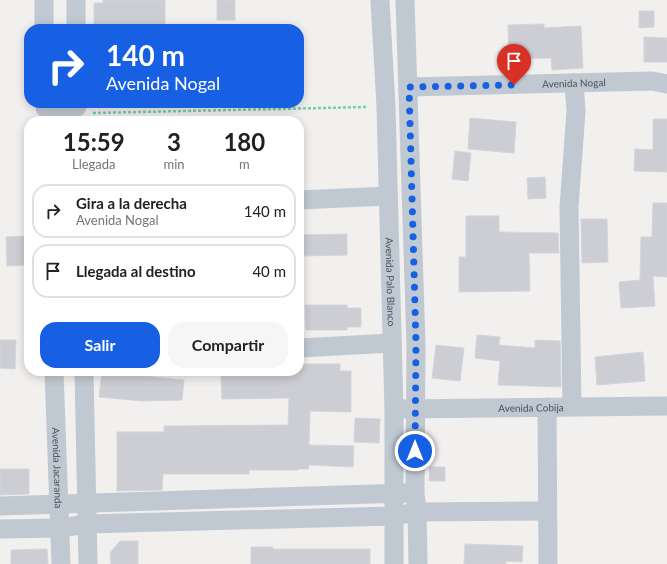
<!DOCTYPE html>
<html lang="es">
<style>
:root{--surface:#fff;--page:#f6f6f6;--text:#202124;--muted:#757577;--line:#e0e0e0;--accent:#1760e3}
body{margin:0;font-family:Lato,sans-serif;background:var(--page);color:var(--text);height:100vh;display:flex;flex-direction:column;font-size:15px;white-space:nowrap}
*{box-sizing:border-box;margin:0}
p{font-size:13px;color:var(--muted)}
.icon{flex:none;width:22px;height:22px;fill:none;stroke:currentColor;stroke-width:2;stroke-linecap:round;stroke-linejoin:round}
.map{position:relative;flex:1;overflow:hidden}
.drawer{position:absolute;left:24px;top:116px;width:280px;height:260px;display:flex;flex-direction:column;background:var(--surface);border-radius:16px;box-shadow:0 2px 10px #0003}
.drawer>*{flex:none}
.banner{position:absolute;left:24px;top:24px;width:280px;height:84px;border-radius:16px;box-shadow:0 2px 10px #0003;background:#1760e3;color:#fff;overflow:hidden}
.pin{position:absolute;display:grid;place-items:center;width:34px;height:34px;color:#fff;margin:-41px -17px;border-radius:50% 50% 50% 0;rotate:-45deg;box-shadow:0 0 4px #0007}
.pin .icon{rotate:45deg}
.me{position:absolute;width:44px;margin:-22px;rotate:0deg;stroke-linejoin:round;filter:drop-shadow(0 0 3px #0008)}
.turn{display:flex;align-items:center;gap:14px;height:84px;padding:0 16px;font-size:18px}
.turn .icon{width:52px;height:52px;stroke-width:2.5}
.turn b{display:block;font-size:28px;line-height:34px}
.eta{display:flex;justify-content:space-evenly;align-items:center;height:68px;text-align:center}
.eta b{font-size:24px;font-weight:700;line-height:28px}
.button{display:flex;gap:8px;margin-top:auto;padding:8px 16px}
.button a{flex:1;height:46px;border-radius:16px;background:var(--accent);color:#fff;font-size:16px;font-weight:700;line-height:46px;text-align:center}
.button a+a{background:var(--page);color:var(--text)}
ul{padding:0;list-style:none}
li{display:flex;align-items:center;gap:12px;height:54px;margin:0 8px 6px;padding:0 8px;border:2px solid var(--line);border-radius:16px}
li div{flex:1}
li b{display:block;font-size:15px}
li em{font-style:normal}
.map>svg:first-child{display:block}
.building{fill:#ccced4;stroke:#d3d5db}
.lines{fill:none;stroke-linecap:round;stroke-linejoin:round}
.path{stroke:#75cea9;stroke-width:2.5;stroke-dasharray:3 2;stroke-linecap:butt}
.minor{stroke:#c0c8d1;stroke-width:19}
.route{stroke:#1760e3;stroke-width:7;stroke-dasharray:0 12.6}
.labels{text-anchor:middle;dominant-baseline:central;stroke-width:4;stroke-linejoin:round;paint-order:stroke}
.street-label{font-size:10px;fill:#47515d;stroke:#fff}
</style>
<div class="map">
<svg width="667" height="564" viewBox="0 0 667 564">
<rect width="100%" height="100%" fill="#f2efef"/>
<g class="building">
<polygon points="103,0 165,0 165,29 94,29 94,3 103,3"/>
<rect x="217" y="0" width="18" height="20"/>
<polygon points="639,11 654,11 654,27 639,28"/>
<polygon points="544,24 544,28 581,26 583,68 552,70 551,58 509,59 508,25"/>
<polygon points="644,37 667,38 667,62 644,62"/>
<polygon points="470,118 516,122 514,153 468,149"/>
<polygon points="653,119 667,119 667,172 634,171 635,149 653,150"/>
<polygon points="455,151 471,153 468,181 452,179"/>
<polygon points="545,177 546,198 528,199 527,178"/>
<polygon points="653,203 667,203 667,277 653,276 655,306 621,308 619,282 640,280 641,237 652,237"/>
<polygon points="466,216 499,216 499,232 558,233 559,253 529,253 530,291 459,292 459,257 466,257"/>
<polygon points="581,219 607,219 608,262 582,263"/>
<polygon points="347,234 347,255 299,256 299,235"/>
<polygon points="29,236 29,265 7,266 6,237"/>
<polygon points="305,305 347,305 347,308 361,308 361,327 347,327 347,330 306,330"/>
<polygon points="477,335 500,337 499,345 535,348 535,340 560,341 561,387 498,385 500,361 475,358"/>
<polygon points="0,340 16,340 15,369 0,368"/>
<polygon points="436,345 464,348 460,381 432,378"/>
<polygon points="643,352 645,381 597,385 595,357"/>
<polygon points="299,364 340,364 340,371 351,371 351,412 310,411 309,445 354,446 353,467 309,465 308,469 298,469 298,470 249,470 249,474 163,474 162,490 117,491 117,432 164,432 164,426 288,425 289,398 222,399 221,375 299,371"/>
<polygon points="102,371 134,371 134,375 184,380 182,400 142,401 99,397"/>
<polygon points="355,418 380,419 379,443 354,442"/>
<polygon points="430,467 445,467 445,481 429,481"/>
<polygon points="0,469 29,469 29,494 0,495"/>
<polygon points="120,541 138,541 138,564 111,564 110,553"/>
<polygon points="465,544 523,546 522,562 506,561 506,564 464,564"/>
<polygon points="251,547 273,547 273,549 370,549 370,564 251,564"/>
<polygon points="47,549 48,564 11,564 11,550"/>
</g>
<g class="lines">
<polyline class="path" points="93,113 368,107"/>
<g class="minor">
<polyline points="44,0 44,29"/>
<polyline points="76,0 76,29"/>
<path id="s1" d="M380,0L386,107L394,410V564"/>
<polyline points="405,0 416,344 415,493 417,512 418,564"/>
<path id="s2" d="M409,87L652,81L667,84"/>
<polyline points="45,108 77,107"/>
<polyline points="299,200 388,196"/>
<polyline points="299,348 392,343"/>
<path id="s3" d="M54,371L61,564"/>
<polyline points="84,371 88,564"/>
<polyline points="572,406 569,207 576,111 574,83"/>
<polyline points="547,407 548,564"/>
<path id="s4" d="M402,409L667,406"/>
<polyline points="0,506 405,493"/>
<polyline points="0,529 60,528 87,524 394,516 417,512 547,511"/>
</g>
</g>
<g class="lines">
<polyline class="route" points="415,451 416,344 409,87 514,85"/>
</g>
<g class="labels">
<g class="street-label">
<text stroke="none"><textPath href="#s2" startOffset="165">Avenida Nogal</textPath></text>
<text stroke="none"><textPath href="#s1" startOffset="282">Avenida Palo Blanco</textPath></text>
<text stroke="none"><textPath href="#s4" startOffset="129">Avenida Cobija</textPath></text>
<text stroke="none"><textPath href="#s3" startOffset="97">Avenida Jacaranda</textPath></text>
</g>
</g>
</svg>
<div class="pin" style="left:514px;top:85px;background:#d93025"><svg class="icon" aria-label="arrive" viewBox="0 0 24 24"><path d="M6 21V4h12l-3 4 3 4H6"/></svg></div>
<svg class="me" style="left:415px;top:451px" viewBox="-20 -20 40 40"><circle r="17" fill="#1760e3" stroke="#fff" stroke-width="3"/><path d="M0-11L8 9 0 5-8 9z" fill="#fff"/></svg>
<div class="banner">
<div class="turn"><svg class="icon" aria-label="right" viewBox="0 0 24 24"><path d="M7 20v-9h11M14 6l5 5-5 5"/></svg><div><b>140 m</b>Avenida Nogal</div></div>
</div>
<section class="drawer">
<div class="eta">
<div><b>15:59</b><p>Llegada</p></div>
<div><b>3</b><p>min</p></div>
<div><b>180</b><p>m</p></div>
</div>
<ul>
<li><svg class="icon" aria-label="right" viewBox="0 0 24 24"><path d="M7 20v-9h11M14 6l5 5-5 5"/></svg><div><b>Gira a la derecha</b><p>Avenida Nogal</p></div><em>140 m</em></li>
<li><svg class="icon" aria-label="arrive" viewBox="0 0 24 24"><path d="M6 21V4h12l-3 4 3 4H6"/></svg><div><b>Llegada al destino</b></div><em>40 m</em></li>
</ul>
<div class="button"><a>Salir</a><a>Compartir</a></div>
</section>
</div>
